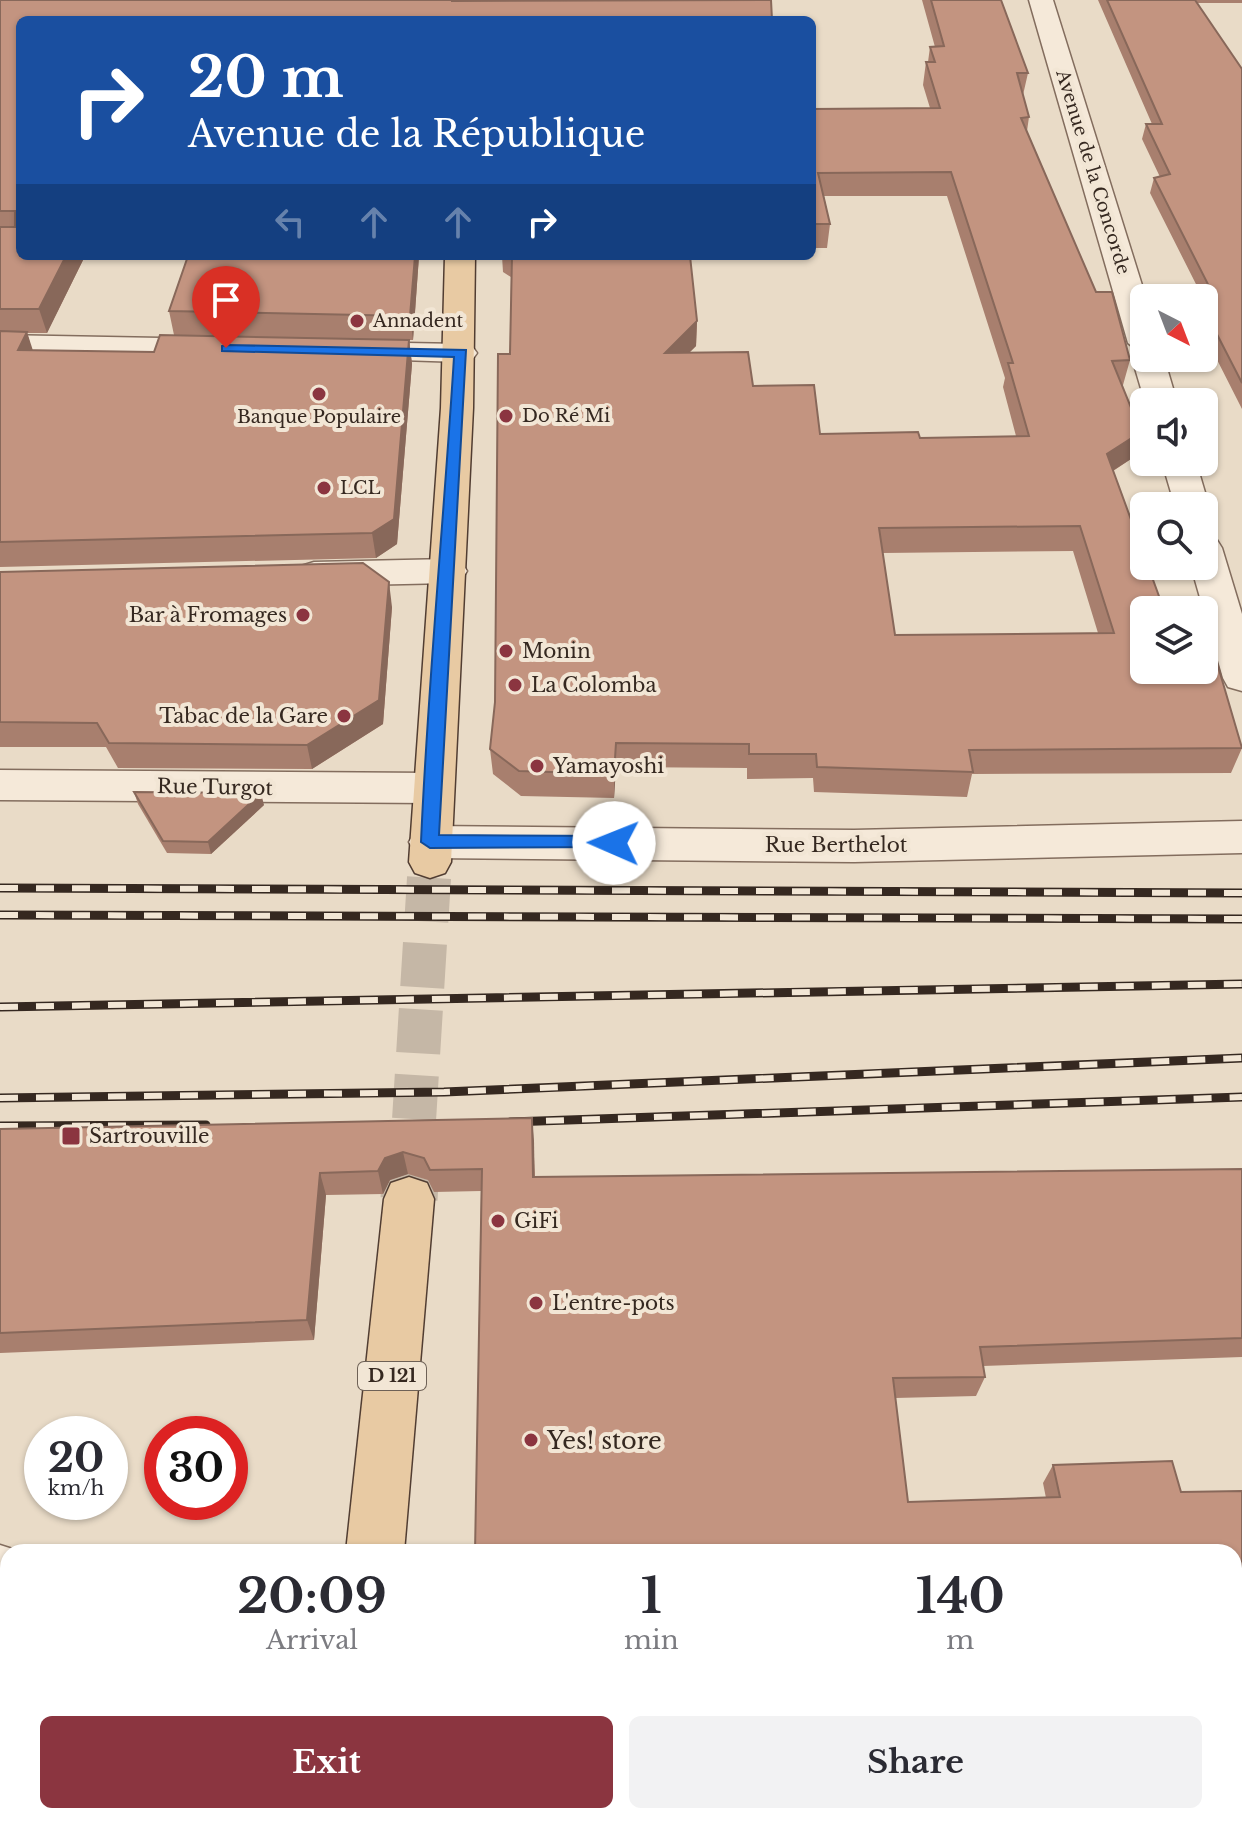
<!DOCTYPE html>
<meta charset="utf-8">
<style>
:root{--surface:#fff;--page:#f2f2f3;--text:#2b2b33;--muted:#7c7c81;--accent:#8b3540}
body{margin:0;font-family:"Libre Baskerville",serif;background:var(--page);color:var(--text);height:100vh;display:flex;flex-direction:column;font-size:30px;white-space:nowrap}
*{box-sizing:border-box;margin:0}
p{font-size:26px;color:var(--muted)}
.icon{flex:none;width:44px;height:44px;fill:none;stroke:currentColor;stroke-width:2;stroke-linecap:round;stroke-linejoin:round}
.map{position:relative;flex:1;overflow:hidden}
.side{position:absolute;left:0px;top:1544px;width:1242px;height:280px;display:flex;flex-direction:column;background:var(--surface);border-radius:24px 24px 0 0;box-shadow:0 2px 6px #0004}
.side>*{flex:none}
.banner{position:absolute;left:16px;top:16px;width:800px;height:244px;border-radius:12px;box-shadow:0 2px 6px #0004;background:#1a4fa0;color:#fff;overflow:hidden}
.needle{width:52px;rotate:138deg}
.fabs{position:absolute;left:1130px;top:284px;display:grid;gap:16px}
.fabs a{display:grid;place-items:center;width:88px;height:88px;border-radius:12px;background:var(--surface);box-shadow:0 2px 6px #0004;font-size:40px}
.speed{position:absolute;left:24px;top:1416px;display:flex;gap:16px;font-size:40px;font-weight:700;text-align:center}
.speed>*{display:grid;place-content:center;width:104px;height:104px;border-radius:50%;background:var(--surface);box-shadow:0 2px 6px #0004;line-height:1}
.speed small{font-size:20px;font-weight:400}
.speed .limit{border:12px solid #d22;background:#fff;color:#111}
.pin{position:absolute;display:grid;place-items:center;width:68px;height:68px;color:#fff;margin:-82px -34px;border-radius:50% 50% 50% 0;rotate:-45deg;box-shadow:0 0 8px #0007}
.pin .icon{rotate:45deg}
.me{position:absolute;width:88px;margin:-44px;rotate:271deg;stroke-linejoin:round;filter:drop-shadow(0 0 6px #0008)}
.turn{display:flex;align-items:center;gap:28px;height:168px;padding:0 40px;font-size:36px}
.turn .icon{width:104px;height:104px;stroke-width:2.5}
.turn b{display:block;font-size:56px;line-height:68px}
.lanes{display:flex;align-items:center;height:76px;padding:0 40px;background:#0003;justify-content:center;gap:40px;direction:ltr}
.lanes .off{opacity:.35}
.eta{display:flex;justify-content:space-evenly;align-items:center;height:136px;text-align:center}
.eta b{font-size:48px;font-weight:700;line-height:56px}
.button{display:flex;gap:16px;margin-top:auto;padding:16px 40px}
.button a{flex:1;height:92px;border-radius:12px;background:var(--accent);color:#fff;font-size:32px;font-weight:700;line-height:92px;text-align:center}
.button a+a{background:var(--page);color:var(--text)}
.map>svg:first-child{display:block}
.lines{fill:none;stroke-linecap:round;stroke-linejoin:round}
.primary-tunnel-far1{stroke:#c5b7a6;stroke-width:44;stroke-dasharray:44 22;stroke-linecap:butt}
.primary-tunnel{stroke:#c5b7a6;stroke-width:57;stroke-dasharray:57 28;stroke-linecap:butt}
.service-casing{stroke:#836d5e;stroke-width:3}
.minor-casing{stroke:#836d5e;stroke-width:3}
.primary-casing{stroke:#513d32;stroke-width:3}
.service{fill:#f5e9d9;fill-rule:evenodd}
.minor{fill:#f5e9d9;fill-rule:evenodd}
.primary{fill:#e8caa3;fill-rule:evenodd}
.rail-casing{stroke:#352820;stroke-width:9}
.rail{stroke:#f2e6d5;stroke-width:6;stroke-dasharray:18;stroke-linecap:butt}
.wall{fill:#a87f6e;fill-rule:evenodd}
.shaded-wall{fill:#88685a}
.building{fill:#c39480;stroke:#88685a;stroke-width:2;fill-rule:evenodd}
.route{fill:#1a73e8;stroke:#114b97;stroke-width:2}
.poi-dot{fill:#8b3540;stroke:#f2e6d5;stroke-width:3}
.labels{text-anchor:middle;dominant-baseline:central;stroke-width:8;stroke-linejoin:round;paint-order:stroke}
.far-street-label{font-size:18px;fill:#352820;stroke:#f2e6d5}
.far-poi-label{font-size:18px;fill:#352820;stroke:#f2e6d5;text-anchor:start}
.shield{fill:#f2e6d5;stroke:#6e6156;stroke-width:2}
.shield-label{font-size:18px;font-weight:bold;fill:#352820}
.poi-label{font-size:20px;fill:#352820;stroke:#f2e6d5;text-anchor:start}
.street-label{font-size:20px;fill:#352820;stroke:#f2e6d5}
.near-poi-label{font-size:24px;fill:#352820;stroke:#f2e6d5;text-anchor:start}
</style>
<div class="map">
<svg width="1242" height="1824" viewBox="0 0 1242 1824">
<rect width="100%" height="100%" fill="#e9dbc7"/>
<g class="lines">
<polyline class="primary-tunnel-far1" points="410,1185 430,862"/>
<polyline class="primary-tunnel" points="409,1199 410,1183"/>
<g class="service-casing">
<g id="service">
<polygon points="0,1545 22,1552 8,1552 8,1586 0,1585"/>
<rect x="0" y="1712" width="8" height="42"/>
</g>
</g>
<g class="minor-casing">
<g id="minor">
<polygon points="1029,0 1053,0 1146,298 1144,358 1164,358 1177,402 1145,402 1132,358 1138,351 1128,343"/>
<polygon points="0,335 215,339 226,341 231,348 226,355 215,357 0,353"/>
<polygon points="351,342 461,344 472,346 477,353 472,360 461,362 340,358 335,351 340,344"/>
<polygon points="1162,462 1196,462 1209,506 1204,514 1204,506 1175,506"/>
<polygon points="1204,537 1217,540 1222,548 1242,614 1242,691 1228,687 1223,678 1191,566 1204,566"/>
<polygon points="449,559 462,563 467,571 462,579 449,583 314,586 301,582 296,574 301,566 314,562"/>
<polygon points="0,770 431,773 446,777 452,788 446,799 431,803 0,800"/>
<polygon points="1242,821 1242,853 854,862 430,858 415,853 409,842 415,831 430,826 854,830"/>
<rect x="1234" y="1717" width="8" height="62"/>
</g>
</g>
<g class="primary-casing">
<g id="primary">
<polygon points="445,256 475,256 473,408 451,862 445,873 430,878 415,873 409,862 441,408"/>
<polygon points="409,1177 427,1183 434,1199 404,1552 346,1552 384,1199 391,1183"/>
<rect x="322" y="1816" width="64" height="8"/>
</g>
</g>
<use href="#service" class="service"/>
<use href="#minor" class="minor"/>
<use href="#primary" class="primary"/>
<g class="rail-casing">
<g id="rail">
<polyline points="0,888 1242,893"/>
<polyline points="0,915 1242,919"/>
<polyline points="0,1007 1242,984"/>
<polyline points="0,1098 444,1092 1242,1058"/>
<polyline points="510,1122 1242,1097"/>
<polyline points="0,1126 206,1125"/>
</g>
</g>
<use href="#rail" class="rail"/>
</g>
<g class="wall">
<polygon points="0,0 452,1 771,0 20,20 85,256 47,333 27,333 32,350 154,352 174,335 169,311 188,256 419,256 413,340 409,340 412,364 397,544 376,558 0,567"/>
<path d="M922,0H1001L1028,73L1023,95L1029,117L1027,131L1096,292L1130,360L1123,385H1122L1141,432L1134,457L1113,471L1144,610L1242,748L1231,773L972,774L967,797L814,792L813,778L747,779V768L616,767L614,798L521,796L493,774L490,749L495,702L510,354L511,277L503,272L502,256H690L697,321L696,346L689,353L753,386L820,434L920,438L1016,436L1003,387L1005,378L947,196H824L830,224L827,248H812V109L930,108L923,85L926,62H928L930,47H935ZM1073,551L1098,633L895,635L883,553Z"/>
<polygon points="1098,0 1242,0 1242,3 1197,3 1242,69 1242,409 1204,334 1204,298 1203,298 1150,193 1154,178 1160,177 1142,139 1146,124 1152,124"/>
<polygon points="0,572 392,607 383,724 312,769 118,768 106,747 0,747"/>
<polygon points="134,792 264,805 211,854 167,853 138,804"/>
<polygon points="532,1118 535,1177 1242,1169 1242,1357 983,1366 985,1377 976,1396 895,1398 908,1502 1046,1498 1043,1483 1053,1465 1181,1492 1242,1491 1242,1609 1234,1609 1234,1552 475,1552 481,1191 434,1192 428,1180 408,1174 390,1180 383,1194 326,1195 314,1340 0,1353 0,1129"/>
</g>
<g class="shaded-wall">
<polygon points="66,256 85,256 47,333 39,309"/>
<polygon points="415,256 419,256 413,340 410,316"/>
<polygon points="697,321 696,346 664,377 665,353"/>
<polygon points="27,332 35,357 18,350"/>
<polygon points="409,340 412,364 397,544 376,558 372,533"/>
<polygon points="1141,432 1134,457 1100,479 1107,454"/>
<polygon points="389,582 392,607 383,724 312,769 307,745"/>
<polygon points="616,743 616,767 614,798 614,774"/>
<polygon points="261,793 264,805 211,854 208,842"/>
<polygon points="532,1118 534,1141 535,1199 533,1177"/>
<polygon points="403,1152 408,1174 390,1180 383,1194 378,1171 385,1158"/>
<polygon points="320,1173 326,1195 314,1340 307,1320"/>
</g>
<g class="building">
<polygon points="0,0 452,0 452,1 771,0 772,20 20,20 20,256 66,256 39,309 0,309 0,227 15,227 15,211 0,211"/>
<path d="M931,0H1001L1028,73H1017L1029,117L1021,118L1096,292H1112L1130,360L1112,361L1141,432L1107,454L1144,555V566H1148L1164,610H1144V670H1204V632H1208L1242,748L969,750L973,772L817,767L816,754H749V744L616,743L614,774L519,771L490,749L495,702L498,354H510L512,256H690L697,321L665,353L748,352L753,386L814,385L820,434L918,432L920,438L1029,436L1008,363H1013L951,172L818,173L830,224H812V109L940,108L926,62H935L930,47L944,46ZM1080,526L1114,633L895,635L879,528Z"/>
<polygon points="1107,0 1195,0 1242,69 1242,383 1204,309 1204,300 1216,300 1154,178 1170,174 1146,124 1162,124"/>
<polygon points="188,256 415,256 410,316 169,311"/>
<polygon points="0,331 27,332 18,350 154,352 160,335 409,340 394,519 372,533 0,542"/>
<polygon points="363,563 389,582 379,700 307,745 109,743 97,723 0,722 0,572"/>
<polygon points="134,792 261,793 208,842 163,841"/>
<polygon points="532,1118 533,1177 1242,1169 1242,1338 980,1347 985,1377 893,1378 908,1502 1060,1497 1053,1465 1172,1461 1181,1492 1242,1491 1242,1594 1234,1594 1234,1552 475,1552 482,1169 430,1170 424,1158 403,1152 385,1158 378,1171 320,1173 307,1320 0,1333 0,1129"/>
<polygon points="852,1816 854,1824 732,1824"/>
</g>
<path class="route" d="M226,345L466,350L439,835L614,836L622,843L620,847L430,848L421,842C428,680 444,519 454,357L222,351V346Z"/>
<g class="poi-dot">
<circle cx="357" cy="321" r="8"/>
<circle cx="319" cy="394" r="8"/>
<circle cx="506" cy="416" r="8"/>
<circle cx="324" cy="488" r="8"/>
<circle cx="303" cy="615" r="8"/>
<circle cx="506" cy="651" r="8"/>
<circle cx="515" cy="685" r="8"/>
<circle cx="344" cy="716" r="8"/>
<circle cx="537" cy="766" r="8"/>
<rect x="61" y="1126" width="20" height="20" rx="4"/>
<circle cx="498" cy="1221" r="8"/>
<circle cx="536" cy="1303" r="8"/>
<circle cx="531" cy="1440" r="8"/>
</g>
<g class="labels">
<g class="far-street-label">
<text transform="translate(1093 172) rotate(73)">Avenue de la Concorde</text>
</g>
<g class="far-poi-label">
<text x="373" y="321">Annadent</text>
<text x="522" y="416">Do Ré Mi</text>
<text x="319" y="417" text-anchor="middle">Banque Populaire</text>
<text x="340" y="488">LCL</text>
</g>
<rect class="shield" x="358" y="1362" width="68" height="28" rx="6"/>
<g class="shield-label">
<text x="392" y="1376">D 121</text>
</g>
<g class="poi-label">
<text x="287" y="615" text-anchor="end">Bar à Fromages</text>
<text x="522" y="651">Monin</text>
<text x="531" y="685">La Colomba</text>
<text x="328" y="716" text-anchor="end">Tabac de la Gare</text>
<text x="553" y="766">Yamayoshi</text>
<text x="89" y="1136">Sartrouville</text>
<text x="514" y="1221">GiFi</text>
<text x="552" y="1303">L'entre-pots</text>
</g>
<g class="street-label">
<text transform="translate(215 787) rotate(1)">Rue Turgot</text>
<text x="836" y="845">Rue Berthelot</text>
</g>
<g class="near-poi-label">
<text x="547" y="1440">Yes! store</text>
</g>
</g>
</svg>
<div class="fabs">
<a><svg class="needle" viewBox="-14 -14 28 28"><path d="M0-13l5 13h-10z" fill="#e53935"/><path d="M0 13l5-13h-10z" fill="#7c7c81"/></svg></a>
<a><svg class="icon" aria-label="sound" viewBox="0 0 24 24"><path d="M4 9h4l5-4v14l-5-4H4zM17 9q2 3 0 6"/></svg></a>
<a><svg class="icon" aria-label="search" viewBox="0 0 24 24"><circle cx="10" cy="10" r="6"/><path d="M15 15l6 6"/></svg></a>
<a><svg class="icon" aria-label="layers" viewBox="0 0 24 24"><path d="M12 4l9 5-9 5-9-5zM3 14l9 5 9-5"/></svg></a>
</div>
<div class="speed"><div>20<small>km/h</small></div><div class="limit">30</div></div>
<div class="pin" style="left:226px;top:348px;background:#d93025"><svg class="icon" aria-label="arrive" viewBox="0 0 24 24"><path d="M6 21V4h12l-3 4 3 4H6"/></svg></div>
<svg class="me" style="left:614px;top:843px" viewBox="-20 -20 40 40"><circle r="19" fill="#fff"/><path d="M0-13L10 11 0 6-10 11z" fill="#1a73e8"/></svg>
<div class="banner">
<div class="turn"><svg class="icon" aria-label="right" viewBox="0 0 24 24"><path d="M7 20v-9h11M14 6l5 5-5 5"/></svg><div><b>20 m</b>Avenue de la République</div></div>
<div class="lanes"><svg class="icon off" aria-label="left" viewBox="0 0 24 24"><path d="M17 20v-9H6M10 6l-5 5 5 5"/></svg><svg class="icon off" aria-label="ahead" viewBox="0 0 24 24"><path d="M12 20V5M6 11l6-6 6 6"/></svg><svg class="icon off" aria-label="ahead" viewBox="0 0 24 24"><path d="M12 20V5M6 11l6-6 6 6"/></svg><svg class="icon" aria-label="right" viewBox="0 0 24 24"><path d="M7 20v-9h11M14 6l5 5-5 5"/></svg></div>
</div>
<section class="side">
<div class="eta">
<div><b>20:09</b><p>Arrival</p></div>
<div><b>1</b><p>min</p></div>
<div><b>140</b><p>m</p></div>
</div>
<div class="button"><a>Exit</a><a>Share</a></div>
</section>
</div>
